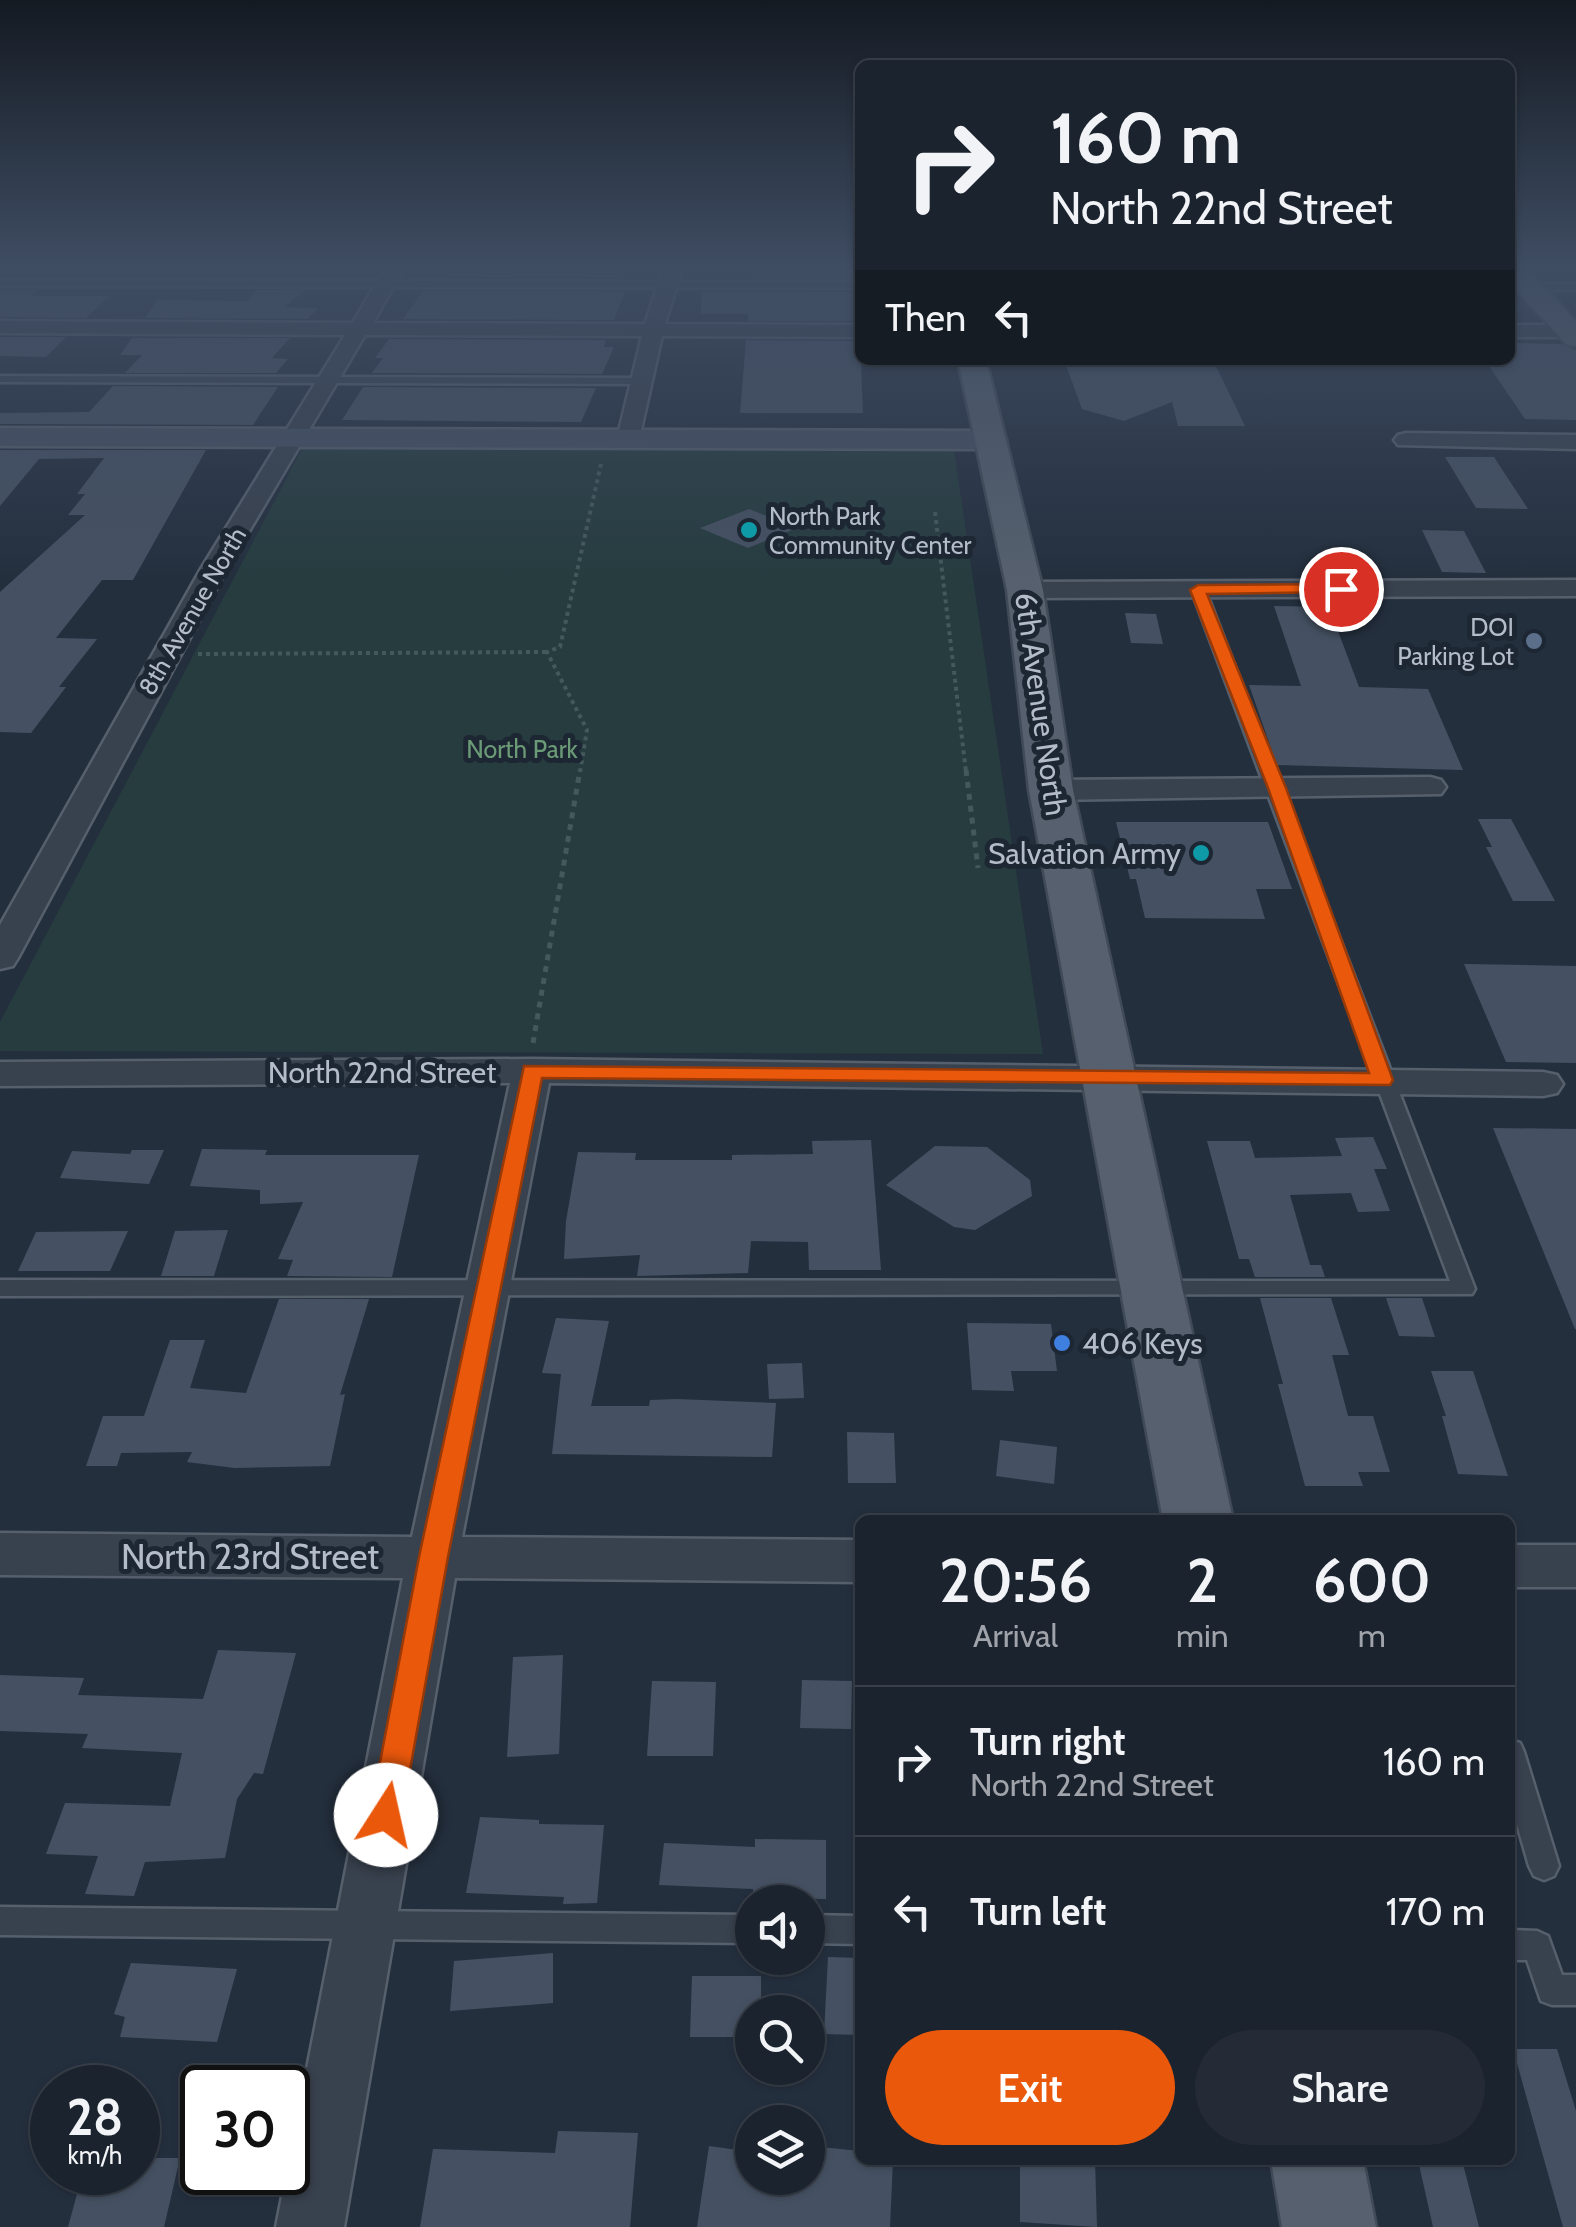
<!DOCTYPE html>
<style>
:root{--surface:#1b232e;--page:#242b36;--text:#f1f3f6;--muted:#a0a4aa;--line:#39404a;--accent:#ea580c}
body{margin:0;font-family:Cabin,sans-serif;background:var(--page);color:var(--text);height:100vh;display:flex;flex-direction:column;font-size:38px;white-space:nowrap}
*{box-sizing:border-box;margin:0}
p{font-size:32px;color:var(--muted)}
.icon{flex:none;width:55px;height:55px;fill:none;stroke:currentColor;stroke-width:2;stroke-linecap:round;stroke-linejoin:round}
.map{position:relative;flex:1;overflow:hidden}
.drawer{position:absolute;left:855px;top:1515px;width:660px;height:650px;display:flex;flex-direction:column;background:var(--surface);border-radius:15px;box-shadow:0 2px 8px #0004,0 0 0 2px var(--line)}
.drawer>*{flex:none}
.hud{position:absolute;left:855px;top:60px;width:660px;height:305px;border-radius:15px;box-shadow:0 2px 8px #0004,0 0 0 2px var(--line);background:#1b232e;color:var(--text);overflow:hidden}
.controls{position:absolute;left:735px;top:1885px;display:grid;gap:20px}
.controls a{display:grid;place-items:center;width:90px;height:90px;border-radius:50%;background:var(--surface);box-shadow:0 2px 8px #0004,0 0 0 2px var(--line);font-size:50px}
.speed{position:absolute;left:30px;top:2065px;display:flex;gap:20px;font-size:50px;font-weight:700;text-align:center}
.speed>*{display:grid;place-content:center;width:130px;height:130px;border-radius:50%;background:var(--surface);box-shadow:0 2px 8px #0004,0 0 0 2px var(--line);line-height:1}
.speed small{font-size:25px;font-weight:400}
.speed .limit{border:5px solid #111;border-radius:15px;background:#fff;color:#111}
.pin{position:absolute;display:grid;place-items:center;width:85px;height:85px;color:#fff;margin:-42px;border:5px solid #fff;border-radius:50%;box-shadow:0 2px 10px #0007}
.me{position:absolute;width:110px;margin:-55px;rotate:10deg;stroke-linejoin:round;filter:drop-shadow(0 0 8px #0008)}
.turn{display:flex;align-items:center;gap:35px;height:210px;padding:0 30px;font-size:45px}
.turn .icon{width:130px;height:130px;stroke-width:2.5}
.turn b{display:block;font-size:70px;line-height:85px}
.then{display:flex;align-items:center;height:95px;padding:0 30px;background:#0003;gap:20px;font-size:38px}
.eta{display:flex;justify-content:space-evenly;align-items:center;height:170px;text-align:center}
.eta b{font-size:60px;font-weight:600;line-height:70px}
.cta{display:flex;gap:20px;margin-top:auto;padding:20px 30px}
.cta a{flex:1;height:115px;border-radius:60px;background:var(--accent);color:#fff;font-size:40px;font-weight:600;line-height:115px;text-align:center}
.cta a+a{background:var(--page);color:var(--text)}
ul{padding:0;list-style:none}
li{display:flex;align-items:center;gap:30px;height:150px;padding:0 30px;border-top:2px solid var(--line)}
li div{flex:1}
li b{display:block;font-size:38px}
li em{font-style:normal}
.map>svg:first-child{display:block}
.green{fill:#263c3f}
.building{fill:#455162}
.lines{fill:none;stroke-linecap:round;stroke-linejoin:round}
.lane-casing{stroke:#565f6c;stroke-width:5}
.street-casing{stroke:#565f6c;stroke-width:5}
.secondary-casing{stroke:#565f6c;stroke-width:5}
.primary-casing{stroke:#414a57;stroke-width:5}
.path-far1{stroke:#44595c;stroke-width:4;stroke-dasharray:4 4;stroke-linecap:butt}
.path{stroke:#44595c;stroke-width:5;stroke-dasharray:6 6;stroke-linecap:butt}
.lane{fill:#38414e;fill-rule:evenodd}
.street{fill:#38414e;fill-rule:evenodd}
.secondary{fill:#465061;fill-rule:evenodd}
.primary{fill:#56606e;fill-rule:evenodd}
.route{fill:#ea580c;stroke:#983908;stroke-width:2.5}
.culture-dot{fill:#0f9aa8;stroke:#1d2633;stroke-width:4}
.service-dot{fill:#5c6f8a;stroke:#1d2633;stroke-width:4}
.shop-dot{fill:#3f7fe0;stroke:#1d2633;stroke-width:4}
.labels{text-anchor:middle;dominant-baseline:central;stroke-width:10;stroke-linejoin:round;paint-order:stroke}
.far-poi-label{font-size:25px;fill:#b4bcc9;stroke:#1d2633;text-anchor:start}
.far-street-label{font-size:25px;fill:#b4bcc9;stroke:#1d2633}
.far-park-label{font-size:25px;fill:#6b9a76;stroke:#1d2633}
.street-label{font-size:30px;fill:#b4bcc9;stroke:#1d2633}
.poi-label{font-size:30px;fill:#b4bcc9;stroke:#1d2633;text-anchor:end}
.near-street-label{font-size:35px;fill:#b4bcc9;stroke:#1d2633}
</style>
<div class="map">
<svg width="1576" height="2227" viewBox="0 0 1576 2227">
<rect width="100%" height="100%" fill="#242f3e"/>
<polygon class="green" points="304,445 954,450 1043,1054 0,1051 0,1022"/>
<g class="building">
<polygon points="511,269 559,269 558,272 631,277 449,277 452,273 509,275"/>
<polygon points="755,269 860,269 860,278 754,278"/>
<polygon points="0,290 39,290 31,296 109,296 86,318 0,317"/>
<polygon points="256,290 305,290 285,307 318,308 308,319 145,318 157,300 247,301"/>
<polygon points="423,291 625,291 614,320 403,319"/>
<polygon points="701,291 860,292 860,321 748,321 748,314 701,314"/>
<polygon points="0,337 66,337 46,357 0,356"/>
<polygon points="132,338 290,338 272,358 288,359 276,373 125,373 142,355 120,355"/>
<polygon points="389,339 606,340 604,347 614,347 602,374 372,373 383,358 375,358"/>
<polygon points="746,340 860,341 863,413 740,413"/>
<polygon points="1510,343 1561,344 1576,350 1576,420 1525,419 1485,360 1510,360"/>
<polygon points="1064,360 1213,360 1245,426 1178,426 1172,402 1124,421 1082,409"/>
<polygon points="113,386 278,387 253,425 0,424 0,413 89,412"/>
<polygon points="363,387 596,388 581,422 342,420"/>
<polygon points="0,450 206,450 133,580 102,580 56,638 97,639 59,687 66,687 31,733 0,732 0,592 85,515 68,515 85,494 77,494 104,458 39,459 0,506"/>
<polygon points="1445,457 1494,457 1528,509 1476,508"/>
<polygon points="749,509 797,528 748,548 700,528"/>
<polygon points="1422,530 1464,531 1486,573 1442,572"/>
<polygon points="1274,606 1329,607 1359,687 1428,689 1463,770 1277,765 1249,685 1301,686"/>
<polygon points="1125,613 1156,614 1163,644 1131,643"/>
<polygon points="1478,819 1511,819 1555,901 1513,901 1486,847 1492,847"/>
<polygon points="1116,822 1268,822 1292,889 1256,889 1265,919 1145,918 1136,879 1130,879"/>
<polygon points="1464,964 1576,966 1576,1063 1506,1062"/>
<polygon points="1493,1128 1576,1129 1576,1329 1575,1329"/>
<polygon points="1373,1137 1387,1169 1374,1169 1390,1211 1358,1212 1351,1193 1290,1195 1310,1265 1321,1265 1325,1277 1255,1277 1249,1259 1239,1259 1207,1141 1250,1141 1255,1158 1342,1156 1335,1138"/>
<polygon points="871,1140 881,1270 809,1270 808,1242 751,1241 748,1273 637,1276 640,1255 564,1259 566,1221 578,1152 636,1153 635,1160 732,1160 732,1155 813,1154 812,1141"/>
<polygon points="935,1146 987,1147 1030,1180 1032,1196 975,1230 954,1227 886,1185"/>
<polygon points="202,1149 267,1150 265,1155 419,1155 392,1277 287,1276 293,1260 278,1259 303,1202 260,1204 260,1190 190,1186"/>
<polygon points="132,1150 164,1150 149,1184 60,1178 72,1151 130,1154"/>
<polygon points="228,1230 214,1276 161,1276 175,1231"/>
<polygon points="128,1231 110,1271 18,1271 36,1232"/>
<polygon points="1260,1298 1331,1298 1349,1355 1332,1355 1348,1416 1373,1416 1390,1472 1358,1472 1363,1486 1305,1486 1278,1384 1283,1384"/>
<polygon points="1386,1298 1422,1298 1435,1337 1399,1336"/>
<polygon points="279,1299 369,1299 340,1395 345,1394 330,1466 235,1468 187,1462 192,1452 121,1453 117,1466 86,1466 103,1416 144,1416 170,1340 205,1340 190,1388 246,1393"/>
<polygon points="556,1318 609,1321 591,1406 649,1406 650,1400 677,1399 776,1403 772,1457 552,1454 561,1374 542,1373"/>
<polygon points="967,1323 1051,1324 1057,1371 1011,1371 1014,1391 972,1390"/>
<polygon points="802,1363 804,1398 769,1399 767,1364"/>
<polygon points="1431,1371 1473,1371 1508,1476 1458,1474 1442,1416 1446,1416"/>
<polygon points="847,1432 894,1433 896,1483 848,1483"/>
<polygon points="1000,1440 1057,1447 1054,1484 996,1476"/>
<polygon points="218,1650 296,1653 263,1774 254,1773 237,1799 225,1858 145,1862 134,1896 85,1894 98,1856 46,1854 65,1803 170,1806 182,1753 82,1748 88,1734 0,1731 0,1675 84,1678 78,1695 203,1699"/>
<polygon points="563,1655 559,1754 507,1757 513,1657"/>
<polygon points="802,1680 852,1681 851,1729 800,1728"/>
<polygon points="652,1681 716,1682 713,1756 647,1756"/>
<polygon points="480,1817 539,1820 539,1824 604,1825 597,1903 563,1904 564,1897 466,1893"/>
<polygon points="755,1839 826,1840 826,1899 753,1898 753,1889 659,1885 664,1843 755,1847"/>
<polygon points="553,1953 553,2003 450,2011 454,1961"/>
<polygon points="828,1957 860,1958 860,2035 824,2034"/>
<polygon points="131,1963 237,1969 217,2042 120,2037 125,2017 114,2014"/>
<polygon points="692,1976 761,1976 761,2012 752,2012 752,2037 690,2037"/>
<polygon points="1513,2049 1557,2049 1576,2111 1576,2227 1563,2227"/>
<polygon points="558,2131 638,2133 630,2227 420,2227 433,2149 555,2153"/>
<polygon points="709,2146 752,2152 752,2178 818,2178 820,2147 860,2151 860,2160 893,2160 890,2227 697,2227"/>
<polygon points="138,2158 180,2158 164,2227 68,2227 83,2172 138,2172"/>
<polygon points="1020,2160 1095,2160 1097,2227 1020,2222"/>
<polygon points="1418,2160 1462,2160 1479,2227 1433,2227"/>
</g>
<g class="lines">
<g class="lane-casing">
<g id="lane">
<polygon points="0,280 860,282 860,288 0,286"/>
<polygon points="1576,284 1576,290 1528,290 1523,287 1528,284"/>
<polygon points="0,376 641,378 646,381 641,384 0,382"/>
<polygon points="1198,585 1205,589 1475,1289 1472,1294 0,1296 0,1280 1450,1281 1191,589"/>
<polygon points="1510,1740 1520,1743 1524,1752 1559,1866 1554,1876 1544,1880 1534,1876 1529,1866 1510,1800"/>
<polygon points="0,1907 752,1915 752,1943 0,1935"/>
<polygon points="808,1915 860,1916 860,1944 808,1943"/>
<polygon points="1510,1930 1537,1931 1548,1936 1562,1975 1576,1975 1576,2005 1552,2005 1541,2001 1527,1960 1510,1960"/>
</g>
</g>
<g class="street-casing">
<g id="street">
<polygon points="384,269 403,269 373,323 645,324 663,269 682,269 665,324 860,325 860,337 662,336 639,439 628,446 617,439 642,336 365,335 228,567 18,958 13,966 0,969 0,925 202,567 345,335 0,333 0,321 353,323"/>
<rect x="1510" y="325" width="66" height="12"/>
<polygon points="1406,433 1576,435 1576,449 1398,445 1394,440 1398,435"/>
<polygon points="1576,580 1576,596 1025,598 1012,590 1025,582"/>
<polygon points="1430,777 1441,780 1446,787 1441,794 1051,800 1040,797 1035,790 1040,783 1051,780"/>
<polygon points="532,1059 1543,1072 1557,1075 1563,1084 1557,1093 1543,1096 549,1083 462,1537 860,1540 860,1582 455,1578 344,2227 276,2227 403,1578 0,1575 0,1533 412,1537 510,1083 0,1086 0,1062"/>
<rect x="1510" y="1545" width="66" height="42"/>
</g>
</g>
<g class="secondary-casing">
<polygon id="secondary" points="0,428 990,431 1001,433 1006,440 1001,447 990,449 0,446"/>
</g>
<g class="primary-casing">
<g id="primary">
<polygon points="1510,269 1527,269 1576,322 1576,346 1566,344 1510,282"/>
<polygon points="958,360 986,360 1043,590 1073,790 1233,1520 1163,1520 1029,790 1007,590"/>
<polygon points="1271,2160 1363,2160 1376,2227 1282,2227"/>
</g>
</g>
<g class="path-far1">
<polyline points="935,512 966,772"/>
<polyline points="198,654 547,652"/>
<polyline points="580,772 587,730 547,652 560,647 601,464"/>
</g>
<g class="path">
<polyline points="966,770 978,868"/>
<polyline points="533,1043 580,770"/>
</g>
<use href="#lane" class="lane"/>
<use href="#street" class="street"/>
<use href="#secondary" class="secondary"/>
<use href="#primary" class="primary"/>
</g>
<linearGradient id="sky" x2="0" y2="1"><stop stop-color="#141a22"/><stop offset="0.46" stop-color="#3f4d63"/><stop offset="1" stop-color="#3f4d63" stop-opacity="0"/></linearGradient>
<rect width="1576" height="581" fill="url(#sky)"/>
<polygon class="route" points="1341,584 1347,586 1347,592 1207,594 1286,788 1393,1080 1390,1085 542,1078 448,1557 402,1815 398,1826 386,1830 374,1826 370,1815 419,1557 524,1066 1369,1073 1268,788 1190,590 1198,585"/>
<g class="culture-dot">
<circle cx="749" cy="530" r="10"/>
<circle cx="1201" cy="853" r="10"/>
</g>
<circle class="service-dot" cx="1534" cy="641" r="10"/>
<circle class="shop-dot" cx="1062" cy="1343" r="10"/>
<g class="labels">
<g class="far-poi-label">
<text x="769" y="516">North Park<tspan x="769" dy="29">Community Center</tspan></text>
<text x="1514" y="627" text-anchor="end">DOI<tspan x="1514" dy="29">Parking Lot</tspan></text>
</g>
<g class="far-street-label">
<text transform="translate(192 611) rotate(-60)">8th Avenue North</text>
</g>
<g class="far-park-label">
<text x="522" y="749">North Park</text>
</g>
<g class="street-label">
<text transform="translate(1041 704) rotate(82)">6th Avenue North</text>
<text x="382" y="1072">North 22nd Street</text>
</g>
<g class="poi-label">
<text x="1181" y="853">Salvation Army</text>
<text x="1082" y="1343" text-anchor="start">406 Keys</text>
</g>
<g class="near-street-label">
<text x="250" y="1556">North 23rd Street</text>
</g>
</g>
</svg>
<div class="controls">
<a><svg class="icon" aria-label="sound" viewBox="0 0 24 24"><path d="M4 9h4l5-4v14l-5-4H4zM17 9q2 3 0 6"/></svg></a>
<a><svg class="icon" aria-label="search" viewBox="0 0 24 24"><circle cx="10" cy="10" r="6"/><path d="M15 15l6 6"/></svg></a>
<a><svg class="icon" aria-label="layers" viewBox="0 0 24 24"><path d="M12 4l9 5-9 5-9-5zM3 14l9 5 9-5"/></svg></a>
</div>
<div class="speed"><div>28<small>km/h</small></div><div class="limit">30</div></div>
<div class="pin" style="left:1341px;top:589px;background:#d93025"><svg class="icon" aria-label="arrive" viewBox="0 0 24 24"><path d="M6 21V4h12l-3 4 3 4H6"/></svg></div>
<svg class="me" style="left:386px;top:1815px" viewBox="-20 -20 40 40"><circle r="19" fill="#fff"/><path d="M0-13L10 11 0 6-10 11z" fill="#ea580c"/></svg>
<div class="hud">
<div class="turn"><svg class="icon" aria-label="right" viewBox="0 0 24 24"><path d="M7 20v-9h11M14 6l5 5-5 5"/></svg><div><b>160 m</b>North 22nd Street</div></div>
<div class="then">Then<svg class="icon" aria-label="left" viewBox="0 0 24 24"><path d="M17 20v-9H6M10 6l-5 5 5 5"/></svg></div>
</div>
<section class="drawer">
<div class="eta">
<div><b>20:56</b><p>Arrival</p></div>
<div><b>2</b><p>min</p></div>
<div><b>600</b><p>m</p></div>
</div>
<ul>
<li><svg class="icon" aria-label="right" viewBox="0 0 24 24"><path d="M7 20v-9h11M14 6l5 5-5 5"/></svg><div><b>Turn right</b><p>North 22nd Street</p></div><em>160 m</em></li>
<li><svg class="icon" aria-label="left" viewBox="0 0 24 24"><path d="M17 20v-9H6M10 6l-5 5 5 5"/></svg><div><b>Turn left</b></div><em>170 m</em></li>
</ul>
<div class="cta"><a>Exit</a><a>Share</a></div>
</section>
</div>
